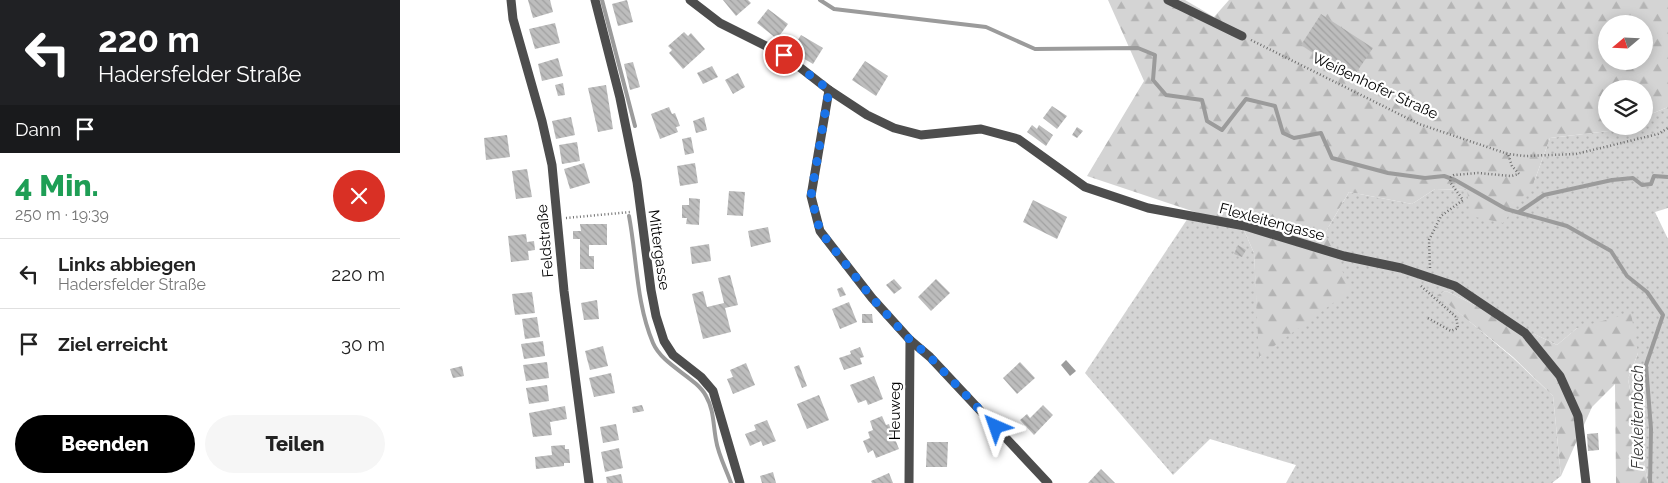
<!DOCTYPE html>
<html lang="de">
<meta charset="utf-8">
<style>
:root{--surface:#fff;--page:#f6f6f6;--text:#222;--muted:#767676;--line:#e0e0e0;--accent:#000}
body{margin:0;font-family:Raleway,sans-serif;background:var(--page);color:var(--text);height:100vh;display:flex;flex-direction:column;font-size:19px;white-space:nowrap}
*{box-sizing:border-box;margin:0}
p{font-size:16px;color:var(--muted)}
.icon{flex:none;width:28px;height:28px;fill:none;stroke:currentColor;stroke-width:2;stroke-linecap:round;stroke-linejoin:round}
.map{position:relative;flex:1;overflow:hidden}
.panel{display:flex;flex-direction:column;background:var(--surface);width:400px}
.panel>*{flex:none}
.guide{background:#202124;color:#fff;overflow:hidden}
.needle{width:32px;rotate:251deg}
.buttons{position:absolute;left:1198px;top:15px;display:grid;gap:10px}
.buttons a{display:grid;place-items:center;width:55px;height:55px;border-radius:50%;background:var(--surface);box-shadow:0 2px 12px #0003;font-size:25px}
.pin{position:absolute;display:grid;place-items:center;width:42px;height:42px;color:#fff;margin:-21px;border:2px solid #fff;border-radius:50%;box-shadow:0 1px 5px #0007}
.me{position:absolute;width:55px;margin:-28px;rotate:317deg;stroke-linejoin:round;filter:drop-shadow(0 0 4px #0008)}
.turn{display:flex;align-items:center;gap:18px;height:105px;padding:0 15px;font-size:22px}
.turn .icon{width:65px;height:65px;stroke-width:2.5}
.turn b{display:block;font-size:35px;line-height:42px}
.then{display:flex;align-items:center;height:48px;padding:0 15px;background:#0003;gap:10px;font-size:19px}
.round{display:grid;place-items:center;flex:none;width:52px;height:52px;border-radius:26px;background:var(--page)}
.overview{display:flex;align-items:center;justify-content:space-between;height:85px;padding:0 15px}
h1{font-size:30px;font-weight:800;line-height:38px;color:#1e9e55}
.action{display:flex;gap:10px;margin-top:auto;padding:10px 15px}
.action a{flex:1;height:58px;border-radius:30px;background:var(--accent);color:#fff;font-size:20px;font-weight:800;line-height:58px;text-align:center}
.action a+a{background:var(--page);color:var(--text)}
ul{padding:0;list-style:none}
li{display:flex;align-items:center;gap:15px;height:70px;padding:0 15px;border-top:1px solid var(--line)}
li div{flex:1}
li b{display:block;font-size:19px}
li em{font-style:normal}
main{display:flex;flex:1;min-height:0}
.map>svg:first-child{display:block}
.grass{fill:url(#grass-dots)}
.forest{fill:url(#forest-firs);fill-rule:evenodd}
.water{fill:#9b9b9b}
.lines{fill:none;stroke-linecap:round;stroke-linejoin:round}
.stream{stroke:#9b9b9b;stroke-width:4}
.building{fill:url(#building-back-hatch)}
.path{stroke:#6f6f6f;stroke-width:2.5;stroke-dasharray:1 2.5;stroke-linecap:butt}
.minor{stroke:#4d4d4d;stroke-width:9}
.route{stroke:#1a73e8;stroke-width:9;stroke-dasharray:0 16.2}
.labels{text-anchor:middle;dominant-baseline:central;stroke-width:4.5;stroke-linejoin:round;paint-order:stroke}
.street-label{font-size:15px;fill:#000;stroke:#fff}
.water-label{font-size:16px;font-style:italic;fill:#3c3c3c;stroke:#fff}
</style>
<main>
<section class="panel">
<div class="guide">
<div class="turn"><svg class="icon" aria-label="left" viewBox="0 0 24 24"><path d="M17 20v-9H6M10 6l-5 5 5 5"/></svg><div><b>220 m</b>Hadersfelder Straße</div></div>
<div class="then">Dann<svg class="icon" aria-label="arrive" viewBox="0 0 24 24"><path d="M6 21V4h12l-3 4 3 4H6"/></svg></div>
</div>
<div class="overview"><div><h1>4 Min.</h1><p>250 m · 19:39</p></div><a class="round" style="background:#d93025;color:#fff"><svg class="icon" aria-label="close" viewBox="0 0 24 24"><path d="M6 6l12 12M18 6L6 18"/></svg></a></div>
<ul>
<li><svg class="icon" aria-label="left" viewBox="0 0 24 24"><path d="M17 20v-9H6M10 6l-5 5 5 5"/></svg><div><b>Links abbiegen</b><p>Hadersfelder Straße</p></div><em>220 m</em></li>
<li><svg class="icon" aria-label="arrive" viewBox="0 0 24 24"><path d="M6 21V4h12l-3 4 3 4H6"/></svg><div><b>Ziel erreicht</b></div><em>30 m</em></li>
</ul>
<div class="action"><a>Beenden</a><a>Teilen</a></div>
</section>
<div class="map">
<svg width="1268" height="483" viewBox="0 0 1268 483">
<defs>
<pattern id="grass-dots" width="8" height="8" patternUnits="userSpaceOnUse" patternTransform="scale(1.25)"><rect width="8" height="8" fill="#d4d4d4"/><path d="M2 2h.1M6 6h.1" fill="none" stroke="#b4b4b4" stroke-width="1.8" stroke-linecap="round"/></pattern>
<pattern id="forest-firs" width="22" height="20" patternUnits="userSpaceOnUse" patternTransform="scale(1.25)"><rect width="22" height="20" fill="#d4d4d4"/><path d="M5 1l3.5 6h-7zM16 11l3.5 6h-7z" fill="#b4b4b4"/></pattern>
<pattern id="building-back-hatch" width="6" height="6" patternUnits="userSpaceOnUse" patternTransform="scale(1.25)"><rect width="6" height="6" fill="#bdbdbd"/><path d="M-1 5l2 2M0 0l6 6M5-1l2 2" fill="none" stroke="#a1a1a1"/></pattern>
</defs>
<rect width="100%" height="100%" fill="#fff"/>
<polygon class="grass" points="1268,107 1268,208 1255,212 1268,239 1268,483 1248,483 1228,379 1238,353 1177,328 1157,345 1046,291 1038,295 1113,358 1153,396 1161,476 1152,483 886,483 896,465 810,439 773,475 685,373 792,212 843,228 854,253 860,357 925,233 949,192 1012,204 1035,189 1067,190 1134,182 1150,138 1209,131 1222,126 1244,126 1244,117"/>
<g class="forest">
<path d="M708,0H785L814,17L829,0H1268V107L1244,117V89H1206V126H1222L1209,131L1150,138L1134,182L1103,223L1071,216L1067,190L1035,189L1012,204L949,192L925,233L951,290L859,357L854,253L843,228L687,176L744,81ZM1206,24H1244V61H1206Z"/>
<polygon points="1046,291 1157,345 1177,328 1231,313 1238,353 1228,379 1248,483 1216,483 1215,384 1192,407 1161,476 1153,396 1113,357 1037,295"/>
</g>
<polygon class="water" points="666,360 676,371 670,376 661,365"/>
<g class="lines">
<g class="stream">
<polyline points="202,0 235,126"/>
<polyline points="420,0 434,9 586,27 635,49 738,48 755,55 753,80 766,95 802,100 807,121 822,130 846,99 875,106 883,133 894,138 921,133 932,158 988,173 1025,178 1044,176 1055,180 1106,209 1167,226 1211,251 1227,276 1247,292 1263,315 1246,365 1251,429 1250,483"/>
<polyline points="1119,212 1144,195 1212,180 1233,178 1242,185 1251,184 1254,176 1268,177"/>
<path d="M229,216C237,258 236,303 253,343C263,366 296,377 306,396C314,410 313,424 316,440C318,454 326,469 331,483"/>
</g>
</g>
<g class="building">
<polygon points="128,0 150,0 153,12 133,18"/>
<polygon points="227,0 233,22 218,26 212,4"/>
<polygon points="323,0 348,0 351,3 336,16"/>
<polygon points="368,9 388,24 377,39 357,23"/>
<polygon points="921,14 973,48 952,79 901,45"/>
<polygon points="155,23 160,43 135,49 129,29"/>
<polygon points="284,32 288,36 291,33 305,49 283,69 269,53 272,50 268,46"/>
<polygon points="401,35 423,48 413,64 391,51"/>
<polygon points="158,58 163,76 142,81 138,64"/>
<polygon points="465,61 488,76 476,96 452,80"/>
<polygon points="233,62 240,87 230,90 224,64"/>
<polygon points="312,66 318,77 303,84 297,73"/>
<polygon points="338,73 345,87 333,94 325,80"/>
<polygon points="163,83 165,95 158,96 155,85"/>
<polygon points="206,85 213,129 198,132 188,88"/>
<polygon points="652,106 667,116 657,129 643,118"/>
<polygon points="269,107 272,114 275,113 280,126 276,127 278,132 260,139 251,114"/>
<polygon points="171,117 175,135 156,139 152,121"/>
<polygon points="304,117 307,130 296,133 293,121"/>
<polygon points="632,125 637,129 639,125 653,135 646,146 627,132"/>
<polygon points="677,127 683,131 677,138 672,135"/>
<polygon points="107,135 110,157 86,160 84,138"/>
<polygon points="291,137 294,153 285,155 282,139"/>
<polygon points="177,142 180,161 162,164 159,145"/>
<polygon points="184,163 190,183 170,189 164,169"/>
<polygon points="295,163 298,183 280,186 277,166"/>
<polygon points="127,169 132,197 116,199 112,171"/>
<polygon points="329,191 345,192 343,216 327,215"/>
<polygon points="289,198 300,199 299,225 286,224 287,218 282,218 282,205 289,205"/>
<polygon points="633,200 667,217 657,239 623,222"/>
<polygon points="180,224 207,224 207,245 189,245 189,256 194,256 194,269 180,269 180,239 173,239 173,231 181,231"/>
<polygon points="368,227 371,242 351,247 348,231"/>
<polygon points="126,234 127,242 134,241 135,250 128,251 129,260 111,262 108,236"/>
<polygon points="309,244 311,261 292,264 290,247"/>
<polygon points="838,245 846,250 842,257 834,254"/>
<polygon points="330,275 338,305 325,308 331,332 303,339 292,294 303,291 307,307 324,303 318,278"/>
<polygon points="494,279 502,288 494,294 486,285"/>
<polygon points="536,279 550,293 531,311 518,297"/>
<polygon points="442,287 446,295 440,297 437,289"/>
<polygon points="132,292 135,313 115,315 112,294"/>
<polygon points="197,300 199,319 184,320 181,303"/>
<polygon points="449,302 457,322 440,329 432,309"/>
<polygon points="462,314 472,314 473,323 462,323"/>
<polygon points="137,317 140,337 125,339 122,319"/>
<polygon points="143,341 145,356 124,359 121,344"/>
<polygon points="203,346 208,366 190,370 185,351"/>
<polygon points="460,347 464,357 460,358 462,364 444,370 439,358 451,354 450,351"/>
<polygon points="147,362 149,378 126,381 123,365"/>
<polygon points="620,362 635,378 617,394 603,378"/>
<polygon points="346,363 355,385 333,394 327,379 333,377 330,370"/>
<polygon points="399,365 407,386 402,388 394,367"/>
<polygon points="62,366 64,376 53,378 50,369"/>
<polygon points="211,373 215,393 194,397 189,378"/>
<polygon points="474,376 483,399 468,405 466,400 458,403 450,385"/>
<polygon points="147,385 149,401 129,404 126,388"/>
<polygon points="419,395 429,420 407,429 397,404"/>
<polygon points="242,405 244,411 233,413 232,407"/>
<polygon points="643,405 653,415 634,435 620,420 627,414 630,418"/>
<polygon points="165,406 167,419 150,422 152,435 133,437 129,413"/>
<polygon points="482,416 486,425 489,424 499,449 476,458 473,450 468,453 463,441 470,438 468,432 473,430 470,421"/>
<polygon points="367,420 376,441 363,446 361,441 350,446 345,434 356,430 354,425"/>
<polygon points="216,424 219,440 203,443 200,427"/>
<polygon points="1198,433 1199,450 1188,451 1187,434"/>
<polygon points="527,442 548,442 547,467 526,467"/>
<polygon points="165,445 165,449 169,449 170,463 164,463 164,466 136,469 135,457 152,455 151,446"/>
<polygon points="219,448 223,468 205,472 201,452"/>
<polygon points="701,469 715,483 688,483"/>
<polygon points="373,472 376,483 362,483 360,476"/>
<polygon points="489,473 493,483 472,483 471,481"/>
<polygon points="221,474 223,483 207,483 206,477"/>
</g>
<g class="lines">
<g class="path">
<polyline points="851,40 1019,124 1108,154 1125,156 1176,154 1258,134 1268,128"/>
<polyline points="166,218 231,212"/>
<polyline points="1030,268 1029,240 1041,216 1063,200 1050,182 1051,177 1054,175 1078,173 1111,176 1119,174 1112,166 1108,154"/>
<polyline points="1021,286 1056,317 1058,328 1051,331 1026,317"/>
</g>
<g class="minor">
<polyline points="111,0 113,19 142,121 152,165 164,291 189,483"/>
<polyline points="195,0 220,98 237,182 251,290 256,316 264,341 273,355 301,377 313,391 340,483"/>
<polyline points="290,0 320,23 384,55 429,90 411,196 420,231 472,298 510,340 530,357 648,483"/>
<polyline points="768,0 842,36"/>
<polyline points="429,90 467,115 494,128 521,135 581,129 618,139 685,187 748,208 845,226 944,256 1001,268 1055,286 1125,333 1160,376 1178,416 1186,483"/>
<polyline points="509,483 510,340"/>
</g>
</g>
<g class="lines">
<polyline class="route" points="384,55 429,90 411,196 420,231 472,298 510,340 530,357 596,427"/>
</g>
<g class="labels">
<g class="street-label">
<text transform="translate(975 86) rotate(25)">Weißenhofer Straße</text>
<text transform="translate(872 222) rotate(15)">Flexleitengasse</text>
<text transform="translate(145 241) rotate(-95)">Feldstraße</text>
<text transform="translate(259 250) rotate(82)">Mittergasse</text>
<text transform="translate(495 411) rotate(-90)">Heuweg</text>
</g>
<g class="water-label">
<text transform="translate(1237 417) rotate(-90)">Flexleitenbach</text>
</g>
</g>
</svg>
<div class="buttons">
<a><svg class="needle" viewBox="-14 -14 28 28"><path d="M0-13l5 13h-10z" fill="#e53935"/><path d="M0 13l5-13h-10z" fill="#767676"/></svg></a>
<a><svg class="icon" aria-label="layers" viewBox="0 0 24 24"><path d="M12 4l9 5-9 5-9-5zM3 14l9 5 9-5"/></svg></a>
</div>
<div class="pin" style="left:384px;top:55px;background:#d93025"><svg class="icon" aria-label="arrive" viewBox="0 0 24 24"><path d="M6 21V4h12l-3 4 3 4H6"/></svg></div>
<svg class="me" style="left:596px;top:427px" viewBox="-20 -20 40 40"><path d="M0-17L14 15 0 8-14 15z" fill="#1a73e8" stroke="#fff" stroke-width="4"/></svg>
</div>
</main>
